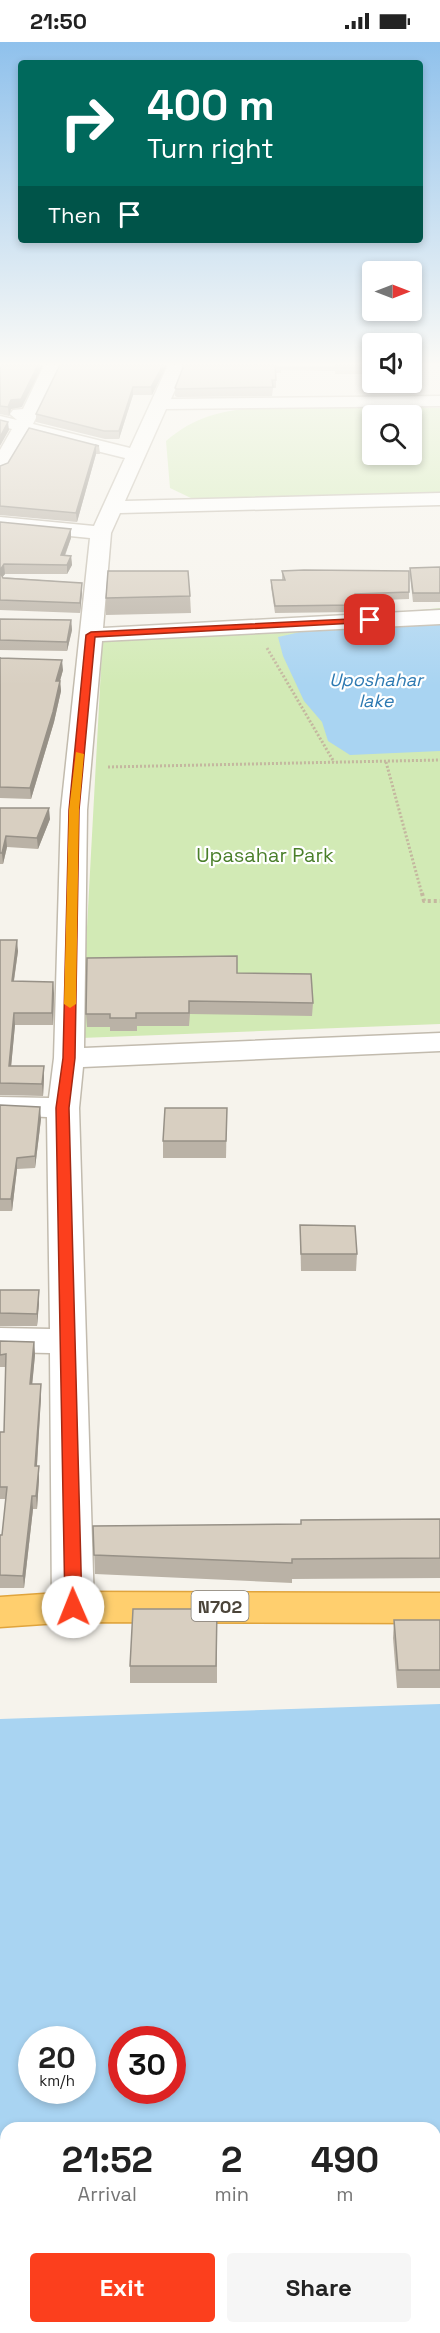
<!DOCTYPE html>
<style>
:root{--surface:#fff;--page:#f6f6f6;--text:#222;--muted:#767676;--accent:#fc3f1d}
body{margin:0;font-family:"Space Grotesk",sans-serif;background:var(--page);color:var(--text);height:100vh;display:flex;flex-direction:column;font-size:22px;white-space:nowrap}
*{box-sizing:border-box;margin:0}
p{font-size:20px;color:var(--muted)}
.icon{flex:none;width:33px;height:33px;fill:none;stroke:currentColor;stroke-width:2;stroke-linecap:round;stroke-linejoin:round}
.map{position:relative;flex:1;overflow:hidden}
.details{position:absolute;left:0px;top:2080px;width:441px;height:212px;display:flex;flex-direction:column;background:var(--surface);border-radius:18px 18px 0 0;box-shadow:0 3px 9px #0003}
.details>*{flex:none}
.banner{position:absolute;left:18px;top:18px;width:405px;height:183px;border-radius:6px;box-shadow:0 3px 9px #0003;background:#00695c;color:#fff;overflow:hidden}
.needle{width:39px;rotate:90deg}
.tools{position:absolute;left:362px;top:219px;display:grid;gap:12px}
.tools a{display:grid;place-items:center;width:60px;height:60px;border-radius:6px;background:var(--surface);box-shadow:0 3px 9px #0003;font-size:30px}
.speed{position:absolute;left:18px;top:1984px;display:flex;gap:12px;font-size:30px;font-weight:700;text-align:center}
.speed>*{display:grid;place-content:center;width:78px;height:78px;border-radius:50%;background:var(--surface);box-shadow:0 3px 9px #0003;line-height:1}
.speed small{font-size:15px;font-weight:400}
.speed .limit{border:9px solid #d22;background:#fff;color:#111}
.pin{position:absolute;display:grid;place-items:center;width:51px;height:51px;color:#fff;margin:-26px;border-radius:12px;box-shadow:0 3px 9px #0006}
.me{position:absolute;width:66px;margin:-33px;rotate:359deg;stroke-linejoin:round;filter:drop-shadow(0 0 4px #0008)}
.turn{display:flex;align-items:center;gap:21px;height:126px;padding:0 30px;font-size:27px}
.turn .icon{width:78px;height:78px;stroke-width:2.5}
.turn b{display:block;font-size:42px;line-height:51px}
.then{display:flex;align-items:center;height:57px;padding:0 30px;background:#0003;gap:12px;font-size:22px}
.eta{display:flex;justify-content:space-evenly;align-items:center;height:102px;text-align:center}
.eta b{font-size:36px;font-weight:600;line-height:42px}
.button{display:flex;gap:12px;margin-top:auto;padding:12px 30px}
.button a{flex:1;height:69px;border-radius:6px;background:var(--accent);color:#fff;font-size:24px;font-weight:600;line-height:69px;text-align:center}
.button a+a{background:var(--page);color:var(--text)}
.status{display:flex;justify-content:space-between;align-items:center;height:42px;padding:0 30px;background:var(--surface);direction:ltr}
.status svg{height:16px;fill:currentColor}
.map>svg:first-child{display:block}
.green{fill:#d2eab5;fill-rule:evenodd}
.water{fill:#a9d4f2;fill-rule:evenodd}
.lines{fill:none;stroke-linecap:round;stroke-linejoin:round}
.minor-casing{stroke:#c2bbae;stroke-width:3}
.highway-casing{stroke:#e0a43c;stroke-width:3}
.path-far1{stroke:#c4b79f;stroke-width:3;stroke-dasharray:2 2;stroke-linecap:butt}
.path{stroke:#c4b79f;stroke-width:4;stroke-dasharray:3 3;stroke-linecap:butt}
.minor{fill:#fff;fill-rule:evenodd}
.highway{fill:#ffcf6e;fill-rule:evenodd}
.wall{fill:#bab2a6}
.shaded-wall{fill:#979187}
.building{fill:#d8cfc1;stroke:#979187;stroke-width:1.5}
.route{fill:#fc3f1d;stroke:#a42913;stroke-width:1.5}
.slow{fill:#f59e0b}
.labels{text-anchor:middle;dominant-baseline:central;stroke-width:4.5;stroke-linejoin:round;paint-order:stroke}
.far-water-label{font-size:18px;font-style:italic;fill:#2e7ab2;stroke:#fff}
.shield{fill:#fff;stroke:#817c74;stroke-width:1.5}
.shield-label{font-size:18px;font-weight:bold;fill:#4b4439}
.park-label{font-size:20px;fill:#4a7f2a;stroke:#fff}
</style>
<div class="status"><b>21:50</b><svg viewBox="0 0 49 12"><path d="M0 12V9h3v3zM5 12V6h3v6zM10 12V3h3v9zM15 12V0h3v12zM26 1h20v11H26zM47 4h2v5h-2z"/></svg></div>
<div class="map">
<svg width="440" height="2291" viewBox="0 0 440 2291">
<rect width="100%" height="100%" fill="#f6f3ec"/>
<g class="green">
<path d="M271,364L440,366V453L224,458L193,457L170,446L166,399C200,370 229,368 271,364ZM372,374H411V412H372Z"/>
<polygon points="440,566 440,982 81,996 103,590 357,574"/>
</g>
<g class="water">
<polygon points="363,581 392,585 407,581 440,583 440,709 350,713 328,699 322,680 304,659 283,614 278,595 314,587"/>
<path d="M440,1662V2129H435V2086H6V2120H0V1677ZM32,1998H82V2049H32ZM122,1998H172V2049H122Z"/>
</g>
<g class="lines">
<g class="minor-casing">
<g id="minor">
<polygon points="44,323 62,323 33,382 130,406 168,323 186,323 171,357 440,354 440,364 166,367 125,459 440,451 440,463 120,471 111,491 103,586 440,568 440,582 102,599 87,768 84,1006 440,991 440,1009 83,1025 79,1066 94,1565 88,1576 73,1580 58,1576 52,1565 50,1311 0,1310 0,1286 50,1287 47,1075 0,1073 0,1055 49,1056 54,1016 61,768 90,496 0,487 0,475 94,484 125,416 28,392 7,429 0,431 0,408 12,387 0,384 0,374 17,378 10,372 13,368 23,367"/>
<rect x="0" y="2208" width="6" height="54"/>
<rect x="435" y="2214" width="5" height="54"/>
<rect x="290" y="2286" width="56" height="5"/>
</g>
</g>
<g class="highway-casing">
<polygon id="highway" points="73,1550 440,1551 440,1581 73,1580 0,1585 0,1555"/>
</g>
<g class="path-far1">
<polyline points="267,606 334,720"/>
<polyline points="386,720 422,852"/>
<polyline points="108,725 440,718"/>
</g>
<polyline class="path" points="422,851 424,859 440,859"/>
<use href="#minor" class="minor"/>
<use href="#highway" class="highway"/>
</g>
<g class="wall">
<polygon points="0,323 22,365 11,367 9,374 0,372"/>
<polygon points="60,323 167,323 152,353 133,353 119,397 105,397 36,380 36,372"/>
<polygon points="184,323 364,323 364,332 335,332 335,329 281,328 281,331 276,331 276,346 273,346 272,354 177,355 175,354 175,346"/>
<polygon points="29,386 99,404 100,412 96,412 77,480 0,473 0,424 8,421"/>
<polygon points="0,480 71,487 71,496 65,514 71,514 72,523 67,532 5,532 2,535 82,541 82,550 80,571 0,568"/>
<polygon points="440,525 440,560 413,560 410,534 410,526"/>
<polygon points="282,529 409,550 409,557 355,559 353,570 275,571 271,545 271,538 282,538"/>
<polygon points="190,554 191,571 106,573 106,556"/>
<polygon points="0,577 71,578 72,588 67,609 0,608"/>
<polygon points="0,615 0,616 63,628 60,639 61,649 54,680 31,757 0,756"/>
<polygon points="0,766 50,777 38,807 7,805 3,822 0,822"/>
<polygon points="0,898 18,909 14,939 54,951 53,983 15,983 11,1024 44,1024 44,1036 43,1054 0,1053"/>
<polygon points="237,931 313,961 312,974 190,972 189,984 137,984 137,989 110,989 110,985 87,985 86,972"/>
<polygon points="0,1063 41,1077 35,1126 17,1127 12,1169 0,1169"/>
<polygon points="227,1066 226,1116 163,1116 163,1099"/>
<polygon points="300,1183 357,1212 356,1229 301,1229"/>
<polygon points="0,1248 39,1261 37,1284 0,1284"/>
<polygon points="0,1299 34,1300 35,1313 32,1342 41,1342 41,1355 37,1424 39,1424 39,1437 37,1467 33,1467 24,1546 0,1546 0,1493 2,1493 6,1457 0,1457 0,1390 4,1390 6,1325 0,1325"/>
<polygon points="440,1477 440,1536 292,1537 292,1541 95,1532 93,1484 301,1482"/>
<polygon points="217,1567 217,1641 130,1641 130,1624"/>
<polygon points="394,1578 440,1578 440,1646 397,1646 393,1596"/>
<rect x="435" y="2118" width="5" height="94"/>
</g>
<g class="shaded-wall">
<polygon points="38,323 43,323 22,365 11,367 9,374 8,365 11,358"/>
<polygon points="163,323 167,323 152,353 151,345"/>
<polygon points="133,345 133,353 119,397 119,389"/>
<polygon points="8,380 9,388 0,404 0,395"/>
<polygon points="96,403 96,412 77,480 76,471"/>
<polygon points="71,487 71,496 61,523 61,513"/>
<polygon points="71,514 72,523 67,532 67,523"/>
<polygon points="4,522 5,532 0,538 0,528"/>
<polygon points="82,541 82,550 80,571 80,561"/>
<polygon points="71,578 72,588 67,609 67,600"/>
<polygon points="62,618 63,628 57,649 56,639"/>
<polygon points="60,639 61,649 54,680 31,757 30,746"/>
<polygon points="49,766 50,777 38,807 37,796"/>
<polygon points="6,794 7,805 3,822 2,811"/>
<polygon points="17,898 18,909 12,951 12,939"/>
<polygon points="53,940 54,951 53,983 52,971"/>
<polygon points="14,971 15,983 10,1036 9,1024"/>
<polygon points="44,1024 44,1036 43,1054 42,1042"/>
<polygon points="40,1065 41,1077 35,1126 35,1114"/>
<polygon points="17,1116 17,1127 12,1169 11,1157"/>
<polygon points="39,1248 39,1261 37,1284 37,1272"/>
<polygon points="34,1300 35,1313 31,1355 30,1342"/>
<polygon points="41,1342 41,1355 36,1437 35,1424"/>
<polygon points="39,1424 39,1437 37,1467 36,1454"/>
<polygon points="32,1454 33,1467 24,1546 23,1534"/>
<polygon points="437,2190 435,2212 435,2197"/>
</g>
<g class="building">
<polygon points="0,323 38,323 21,357 11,358 8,365 0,364"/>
<polygon points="60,323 163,323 151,345 133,345 119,389 104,389 36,372"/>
<polygon points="184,323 275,323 276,338 272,338 273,345 177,347 175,346"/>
<polygon points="336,323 364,323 364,324 335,324"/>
<polygon points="0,378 8,380 0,395"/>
<polygon points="29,386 99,404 96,403 76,471 0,464 0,424 8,421"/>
<polygon points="0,480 71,487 61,513 71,514 67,523 4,522 0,528"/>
<polygon points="440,525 440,551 413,551 410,526"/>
<polygon points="304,528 409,529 409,550 355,552 353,563 275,564 271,538 285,538 282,529"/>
<polygon points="108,529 188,529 190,554 106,556"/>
<polygon points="0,530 3,536 82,541 80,561 0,558"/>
<polygon points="0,577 71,578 67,600 0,598"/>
<polygon points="0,615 0,616 62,618 56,639 60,639 53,670 30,746 0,745"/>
<polygon points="0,766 49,766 37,796 6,794 2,811 0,811"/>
<polygon points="0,898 17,898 12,939 53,940 52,971 14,971 9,1024 44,1024 42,1042 0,1041"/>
<polygon points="237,914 237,931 311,932 313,961 189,959 189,971 136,971 136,976 110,976 110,972 86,972 87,916"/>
<polygon points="0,1063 40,1065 35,1114 17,1116 11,1157 0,1157"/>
<polygon points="165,1066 227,1066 226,1099 163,1099"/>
<polygon points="300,1183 355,1184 357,1212 301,1212"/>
<polygon points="0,1248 39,1248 37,1272 0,1271"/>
<polygon points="0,1299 34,1300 30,1342 41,1342 35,1424 39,1424 36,1454 32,1454 23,1534 0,1533 0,1493 2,1493 7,1445 0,1445 0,1390 4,1390 6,1312 0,1313"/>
<polygon points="440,1477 440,1516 292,1517 292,1521 94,1513 93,1484 301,1482 301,1478"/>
<polygon points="133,1567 217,1567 216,1624 130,1624"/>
<polygon points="394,1578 440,1578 440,1628 398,1628"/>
<polygon points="435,2118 440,2118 440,2191 437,2190 435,2197"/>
<polygon points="0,2250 6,2250 6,2286 300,2286 300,2291 0,2291"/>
<polygon points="435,2281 440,2281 440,2291 411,2291 411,2286 435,2286"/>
</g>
<linearGradient id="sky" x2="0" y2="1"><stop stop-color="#8fc1ec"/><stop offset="0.5" stop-color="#fbfaf6"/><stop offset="1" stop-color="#fbfaf6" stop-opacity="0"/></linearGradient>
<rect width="440" height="644" fill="url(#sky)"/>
<polygon class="route" points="370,576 373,576 373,580 95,595 79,768 75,1016 69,1066 82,1565 79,1569 73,1571 67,1569 65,1565 56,1066 63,1016 69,768 86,593 91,590"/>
<polygon class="slow" points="76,710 84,712 79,768 76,962 70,966 64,962 69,768"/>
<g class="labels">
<g class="far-water-label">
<text x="376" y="637">Uposhahar<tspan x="376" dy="21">lake</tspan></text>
</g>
<rect class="shield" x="191.5" y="1549" width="57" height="30" rx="4.5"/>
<g class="shield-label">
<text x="220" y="1564">N702</text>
</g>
<g class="park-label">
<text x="265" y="813">Upasahar Park</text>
</g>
</g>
</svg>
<div class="tools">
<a><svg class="needle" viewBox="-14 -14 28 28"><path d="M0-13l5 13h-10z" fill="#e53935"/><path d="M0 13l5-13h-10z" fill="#767676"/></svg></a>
<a><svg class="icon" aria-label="sound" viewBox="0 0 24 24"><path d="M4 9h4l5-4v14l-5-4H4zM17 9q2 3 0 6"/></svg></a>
<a><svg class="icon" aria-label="search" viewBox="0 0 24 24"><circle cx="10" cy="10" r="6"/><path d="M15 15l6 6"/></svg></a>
</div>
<div class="speed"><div>20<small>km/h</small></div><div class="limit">30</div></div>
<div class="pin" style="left:370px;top:578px;background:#d93025"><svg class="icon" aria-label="arrive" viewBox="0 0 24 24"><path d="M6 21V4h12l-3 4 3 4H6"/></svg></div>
<svg class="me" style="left:73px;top:1565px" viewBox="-20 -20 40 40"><circle r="19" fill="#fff"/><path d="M0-13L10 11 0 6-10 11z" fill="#fc3f1d"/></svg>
<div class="banner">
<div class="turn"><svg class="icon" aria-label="right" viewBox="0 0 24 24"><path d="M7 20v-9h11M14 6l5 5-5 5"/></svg><div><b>400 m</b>Turn right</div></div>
<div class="then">Then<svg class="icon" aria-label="arrive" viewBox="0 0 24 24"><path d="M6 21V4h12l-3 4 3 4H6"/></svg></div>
</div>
<section class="details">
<div class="eta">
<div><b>21:52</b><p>Arrival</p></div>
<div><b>2</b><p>min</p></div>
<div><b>490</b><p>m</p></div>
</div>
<div class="button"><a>Exit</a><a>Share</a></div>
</section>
</div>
